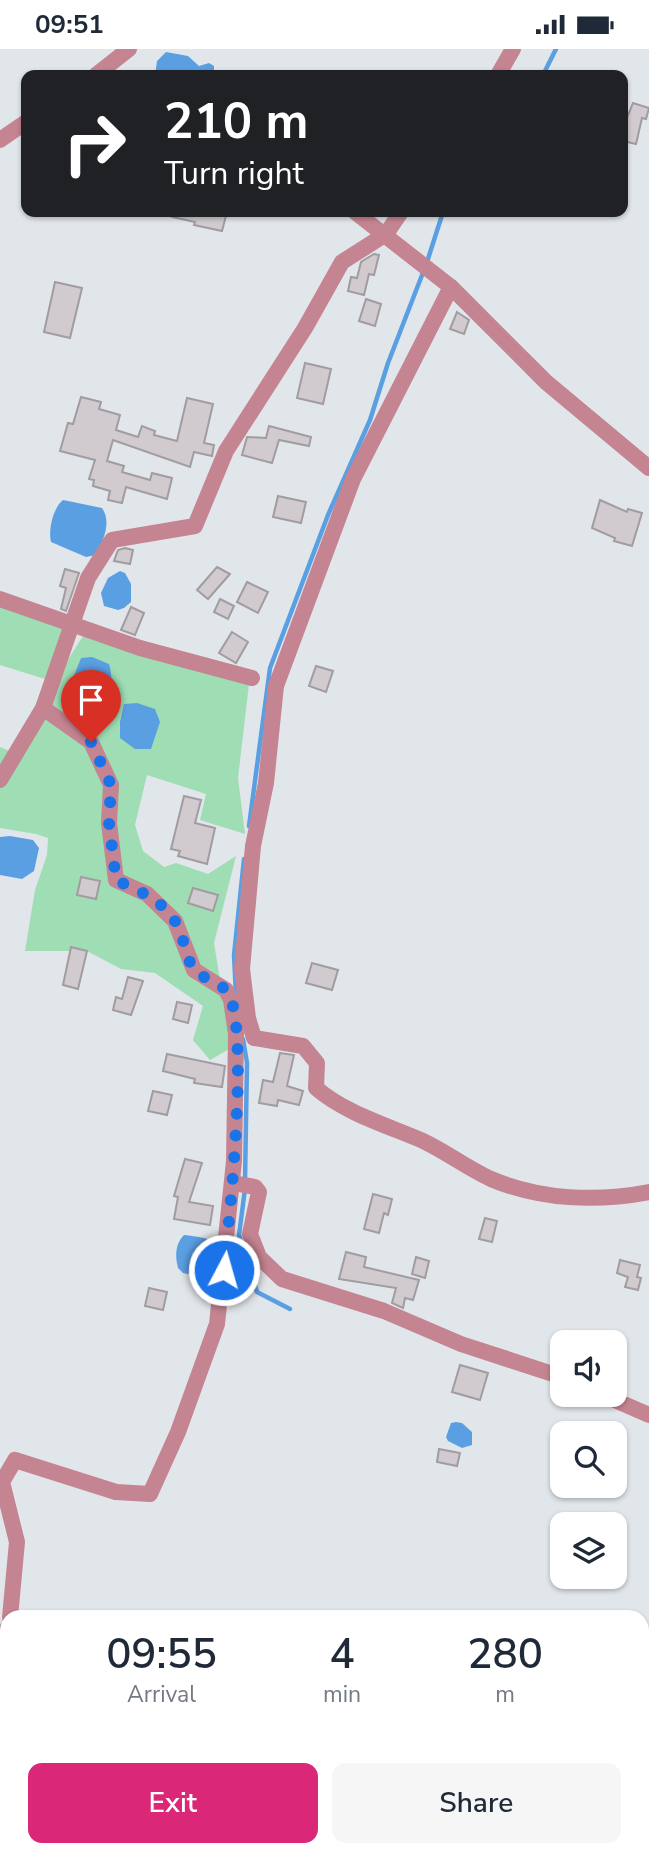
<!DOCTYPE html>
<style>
:root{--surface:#fff;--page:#f6f6f7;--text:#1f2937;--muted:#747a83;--accent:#db2777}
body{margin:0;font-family:"Nunito Sans",sans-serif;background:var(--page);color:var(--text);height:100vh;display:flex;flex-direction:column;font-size:26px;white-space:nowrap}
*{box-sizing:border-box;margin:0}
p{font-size:23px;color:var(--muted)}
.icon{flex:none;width:38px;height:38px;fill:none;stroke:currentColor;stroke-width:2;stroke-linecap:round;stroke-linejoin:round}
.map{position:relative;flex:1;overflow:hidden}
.drawer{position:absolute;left:0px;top:1561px;width:649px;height:247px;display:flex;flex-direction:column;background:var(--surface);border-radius:21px 21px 0 0;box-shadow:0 2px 5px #0004}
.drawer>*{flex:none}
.hud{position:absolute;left:21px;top:21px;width:607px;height:147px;border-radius:14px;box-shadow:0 2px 5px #0004;background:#202124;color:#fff;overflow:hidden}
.fabs{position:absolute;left:550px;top:1281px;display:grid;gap:14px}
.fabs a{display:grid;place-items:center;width:77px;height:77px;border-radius:14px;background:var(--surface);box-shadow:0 2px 5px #0004;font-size:35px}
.pin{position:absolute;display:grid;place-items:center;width:60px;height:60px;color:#fff;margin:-72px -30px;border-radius:50% 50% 50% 0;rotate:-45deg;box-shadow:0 0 7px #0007}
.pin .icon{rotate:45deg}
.me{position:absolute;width:77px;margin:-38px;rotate:6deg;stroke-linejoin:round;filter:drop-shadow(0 0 5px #0008)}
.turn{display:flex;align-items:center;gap:24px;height:147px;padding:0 28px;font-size:32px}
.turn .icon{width:91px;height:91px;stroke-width:2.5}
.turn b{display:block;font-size:49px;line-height:60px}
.eta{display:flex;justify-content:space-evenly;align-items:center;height:119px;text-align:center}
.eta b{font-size:42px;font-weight:600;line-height:49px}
.cta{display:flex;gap:14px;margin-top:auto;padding:14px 28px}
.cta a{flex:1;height:80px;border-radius:14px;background:var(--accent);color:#fff;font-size:28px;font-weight:600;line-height:80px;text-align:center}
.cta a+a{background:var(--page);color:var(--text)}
.status{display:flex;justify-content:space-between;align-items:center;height:49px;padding:0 35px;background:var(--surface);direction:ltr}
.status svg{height:19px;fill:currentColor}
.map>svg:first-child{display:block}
.green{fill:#9fddb4}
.water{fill:#5b9fe3}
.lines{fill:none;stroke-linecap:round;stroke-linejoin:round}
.stream{stroke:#5b9fe3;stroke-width:4.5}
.building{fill:#d1cbd0;stroke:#a19ca0;stroke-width:2}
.street{stroke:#c58491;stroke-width:16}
.route{stroke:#1a73e8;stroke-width:12;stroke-dasharray:0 21.6}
</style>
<div class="status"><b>09:51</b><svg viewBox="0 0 49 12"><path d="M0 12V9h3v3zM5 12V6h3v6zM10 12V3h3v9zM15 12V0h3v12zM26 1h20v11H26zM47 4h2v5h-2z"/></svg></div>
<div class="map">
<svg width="649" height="1807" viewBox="0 0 649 1807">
<rect width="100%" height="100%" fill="#e1e6eb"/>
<g class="green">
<polygon points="0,554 68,575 48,631 0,616"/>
<polygon points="83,587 249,635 238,729 245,785 200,771 206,745 147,726 135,776 143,802 164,818 176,814 208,825 236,807 214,894 231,999 210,1011 193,991 203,957 155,924 121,920 87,902 25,902 35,841 47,806 48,789 36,785 0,779 0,698 10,702"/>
</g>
<g class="water">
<polygon points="166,3 188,7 199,17 209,14 214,17 214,22 207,26 155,26 157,12"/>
<path d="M63,451L102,459C112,473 103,492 96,506L86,508L51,493C48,481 53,459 63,451Z"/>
<polygon points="120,522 125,524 131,535 131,553 124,559 118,561 104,557 101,544 108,529"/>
<path d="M92,608L109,615C115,633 109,661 95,673L76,670L67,664L65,650L81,609Z"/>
<polygon points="137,654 155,660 160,673 151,700 135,700 120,689 120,673 124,655"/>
<polygon points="10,787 33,791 39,799 34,822 22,830 0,826 0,788"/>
<path d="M184,1186C218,1190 219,1191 217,1225L212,1230L183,1224L178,1219C175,1207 175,1195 184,1186Z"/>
<polygon points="456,1373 462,1374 472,1383 472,1396 462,1399 448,1392 446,1388 451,1374"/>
<polygon points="7,1652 7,1742 0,1736 0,1684"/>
</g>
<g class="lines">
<g class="stream">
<polyline points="543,26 556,0"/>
<polyline points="427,213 443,163"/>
<polyline points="249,777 270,619 328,466 370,371 388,314 424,221"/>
<polyline points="236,947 234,906 244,810"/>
<polyline points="243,990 247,1014 245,1132"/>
<polyline points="245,1140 239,1186 257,1243 290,1260"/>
</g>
</g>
<g class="building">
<polygon points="633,54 649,59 646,70 642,69 636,95 623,92 623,79"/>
<polygon points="172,163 227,163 222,182 194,176 195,173 172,168"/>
<polygon points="374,205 379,206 374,226 369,225 364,246 348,242 351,228 357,229 361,213"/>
<polygon points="55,233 82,239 70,289 44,283"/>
<polygon points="366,250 381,255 375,277 359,272"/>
<polygon points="457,263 469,271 464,285 450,280"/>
<polygon points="305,314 331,320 323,355 297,349"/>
<polygon points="81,348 101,353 99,360 120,366 116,381 138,388 142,377 155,382 154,386 177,392 187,349 213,355 204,394 214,396 212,407 194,403 190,418 113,391 107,412 124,417 122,423 150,431 152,424 172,429 167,450 126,438 122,454 108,451 110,442 93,437 94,431 89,430 95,411 60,402 68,374 73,375"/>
<polygon points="269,377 311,388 309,397 279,391 272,414 242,406 247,388 266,389"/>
<polygon points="278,447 306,453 301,474 273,468"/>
<polygon points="600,451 627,463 628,460 642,464 632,497 614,492 615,489 592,479"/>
<polygon points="125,499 133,501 130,515 114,512 118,501"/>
<polygon points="217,518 230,525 208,550 197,541"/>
<polygon points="65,520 79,524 66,562 61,560 66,539 60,537"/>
<polygon points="247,533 268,543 258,564 237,553"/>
<polygon points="220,550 234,557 228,570 214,563"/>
<polygon points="131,558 144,564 135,586 121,581"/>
<polygon points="232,583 248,593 236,614 219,604"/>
<polygon points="316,617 333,622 326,643 309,637"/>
<polygon points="184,747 201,751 195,774 215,779 207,815 178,807 180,802 171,800"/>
<polygon points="81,828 100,832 96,850 77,846"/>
<polygon points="193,839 218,846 213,862 188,854"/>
<polygon points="71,898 87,902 78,940 63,936"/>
<polygon points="312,914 338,921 332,941 306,934"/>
<polygon points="128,928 143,932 131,966 113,961 116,948 122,950"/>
<polygon points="177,953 192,956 188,974 173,970"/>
<polygon points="280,1004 294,1006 287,1037 303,1042 299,1056 278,1051 277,1057 259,1054 263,1031 273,1033"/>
<polygon points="167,1005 225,1017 222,1038 194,1034 195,1030 163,1022"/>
<polygon points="153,1042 172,1046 167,1066 148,1062"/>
<polygon points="185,1110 202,1114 189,1153 213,1157 210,1176 174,1170 178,1148 174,1147"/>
<polygon points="373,1145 392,1150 388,1166 384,1164 379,1184 364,1180"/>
<polygon points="485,1169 497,1172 492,1193 479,1190"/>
<polygon points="346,1203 366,1208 364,1218 419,1231 413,1251 405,1249 403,1259 392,1254 396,1239 339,1230"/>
<polygon points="416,1208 429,1212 425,1229 412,1225"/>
<polygon points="620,1211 640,1216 637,1228 641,1229 638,1241 625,1238 628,1228 617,1224"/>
<polygon points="149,1239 167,1243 163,1261 145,1257"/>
<polygon points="460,1316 488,1324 480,1351 452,1343"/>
<polygon points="439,1400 460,1404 457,1417 437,1413"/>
</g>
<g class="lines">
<g class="street">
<polyline points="96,26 129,0"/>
<polyline points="498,26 513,0"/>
<polyline points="0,91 26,73"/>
<polyline points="355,163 451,238 546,333 649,419"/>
<path d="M451,238L353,430L276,637L266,734L253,797L242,920L248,969L254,989L303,997L317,1014L316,1039C345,1064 386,1076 421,1091C445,1102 467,1119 491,1130C541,1151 597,1153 649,1143"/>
<polyline points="0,550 140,599 252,629"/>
<polyline points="0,731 43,659 88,529 112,491 195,477 226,402 305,279 342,213 386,185 401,163"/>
<polyline points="233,1134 255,1138 259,1143 250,1185 259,1208 282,1230 384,1262 461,1295 562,1328"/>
<polyline points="603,1346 649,1366"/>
<polyline points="10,1568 17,1493 2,1433 15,1411 116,1443 150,1445 178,1383 217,1275 234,1112 236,985 231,951 226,941 194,921 175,872 147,845 116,831 109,774 111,736 91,693 43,659"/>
<polyline points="0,1610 7,1580"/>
</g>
</g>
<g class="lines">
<path class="route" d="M91,693L111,736L109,774L116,831C137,841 165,852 176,874C184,888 185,906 193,919C200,930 220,932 228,944C250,979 229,1173 224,1221"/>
</g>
</svg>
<div class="fabs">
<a><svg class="icon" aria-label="sound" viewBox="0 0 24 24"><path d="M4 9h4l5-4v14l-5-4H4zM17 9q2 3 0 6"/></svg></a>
<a><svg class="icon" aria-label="search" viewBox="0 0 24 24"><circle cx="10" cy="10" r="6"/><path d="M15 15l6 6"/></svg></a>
<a><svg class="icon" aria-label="layers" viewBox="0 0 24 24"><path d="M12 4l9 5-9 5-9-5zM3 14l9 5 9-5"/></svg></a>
</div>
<div class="pin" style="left:91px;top:693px;background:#d93025"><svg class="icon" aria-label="arrive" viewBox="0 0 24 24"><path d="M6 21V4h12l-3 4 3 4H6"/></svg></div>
<svg class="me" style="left:224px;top:1221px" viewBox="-20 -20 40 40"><circle r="17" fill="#1a73e8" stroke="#fff" stroke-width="3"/><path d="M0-11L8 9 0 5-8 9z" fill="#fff"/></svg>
<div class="hud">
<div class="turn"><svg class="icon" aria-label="right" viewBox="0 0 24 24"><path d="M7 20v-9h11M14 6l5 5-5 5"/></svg><div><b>210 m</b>Turn right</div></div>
</div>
<section class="drawer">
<div class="eta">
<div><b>09:55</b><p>Arrival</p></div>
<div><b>4</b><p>min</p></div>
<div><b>280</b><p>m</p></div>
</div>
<div class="cta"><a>Exit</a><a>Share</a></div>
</section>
</div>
